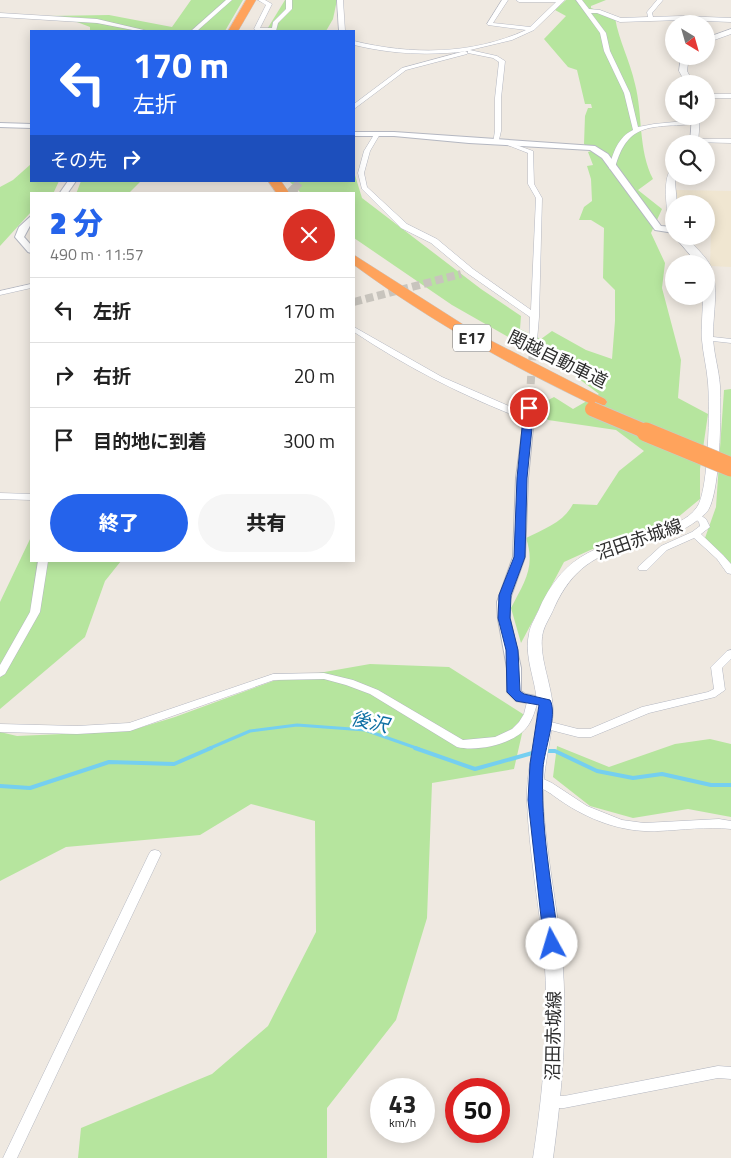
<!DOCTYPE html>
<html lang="ja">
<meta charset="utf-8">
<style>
:root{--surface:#fff;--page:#f6f6f6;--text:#222;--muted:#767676;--line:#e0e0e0;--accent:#2563eb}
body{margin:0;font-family:"Titillium Web","Noto Sans JP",sans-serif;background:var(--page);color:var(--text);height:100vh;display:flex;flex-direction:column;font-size:19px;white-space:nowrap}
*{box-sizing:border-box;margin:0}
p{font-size:16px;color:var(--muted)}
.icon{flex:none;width:28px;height:28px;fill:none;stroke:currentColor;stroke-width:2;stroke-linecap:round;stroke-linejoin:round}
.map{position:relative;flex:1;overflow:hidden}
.sheet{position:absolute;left:30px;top:192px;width:325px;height:370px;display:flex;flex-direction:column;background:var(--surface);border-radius:0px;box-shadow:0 2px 12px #0003}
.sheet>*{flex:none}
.banner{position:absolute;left:30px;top:30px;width:325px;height:152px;border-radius:0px;box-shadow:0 2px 12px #0003;background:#2563eb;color:#fff;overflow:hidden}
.needle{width:32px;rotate:143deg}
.buttons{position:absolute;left:665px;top:15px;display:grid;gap:10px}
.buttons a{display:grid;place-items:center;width:50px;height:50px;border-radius:50%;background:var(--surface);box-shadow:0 2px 12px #0003;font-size:25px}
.speed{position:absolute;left:370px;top:1078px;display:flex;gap:10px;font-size:25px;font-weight:700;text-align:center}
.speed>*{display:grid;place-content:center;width:65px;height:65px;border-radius:50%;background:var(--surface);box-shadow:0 2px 12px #0003;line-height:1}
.speed small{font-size:12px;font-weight:400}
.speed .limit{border:8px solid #d22;background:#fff;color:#111}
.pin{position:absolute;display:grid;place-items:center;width:42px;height:42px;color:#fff;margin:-21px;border:2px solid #fff;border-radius:50%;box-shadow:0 1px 5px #0007}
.me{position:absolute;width:55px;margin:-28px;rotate:354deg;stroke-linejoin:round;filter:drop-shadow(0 0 4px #0008)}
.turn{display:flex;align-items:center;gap:18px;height:105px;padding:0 20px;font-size:22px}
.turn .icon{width:65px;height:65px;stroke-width:2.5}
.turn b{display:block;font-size:35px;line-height:42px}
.then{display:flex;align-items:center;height:48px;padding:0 20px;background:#0003;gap:10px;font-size:19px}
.round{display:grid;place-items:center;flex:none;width:52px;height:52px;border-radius:26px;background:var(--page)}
.headline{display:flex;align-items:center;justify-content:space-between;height:85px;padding:0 20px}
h1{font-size:30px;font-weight:800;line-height:38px;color:var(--accent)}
.primary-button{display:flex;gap:10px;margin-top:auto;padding:10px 20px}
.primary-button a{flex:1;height:58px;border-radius:30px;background:var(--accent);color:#fff;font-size:20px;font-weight:800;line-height:58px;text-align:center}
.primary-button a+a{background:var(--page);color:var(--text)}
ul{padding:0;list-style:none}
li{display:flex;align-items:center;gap:15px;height:65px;padding:0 20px;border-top:1px solid var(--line)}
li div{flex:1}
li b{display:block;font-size:19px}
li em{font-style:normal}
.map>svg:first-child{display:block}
.education{fill:#f0e6d1}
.green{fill:#b6e59e}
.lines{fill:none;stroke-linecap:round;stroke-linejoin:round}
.stream-far1{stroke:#75cff0;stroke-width:3}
.stream{stroke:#75cff0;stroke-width:4}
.minor-tunnel{stroke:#c8c4bd;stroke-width:8;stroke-dasharray:8 4;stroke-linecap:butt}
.tertiary-tunnel-far1{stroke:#c8c4bd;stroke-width:8;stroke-dasharray:8 4;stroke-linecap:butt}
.tertiary-tunnel{stroke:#c8c4bd;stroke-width:9;stroke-dasharray:9 5;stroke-linecap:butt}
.minor-casing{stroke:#b4b7c1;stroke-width:1}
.tertiary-casing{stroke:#b4b7c1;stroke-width:2}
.secondary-casing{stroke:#b4b7c1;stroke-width:1}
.motorway-casing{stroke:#c9c9c9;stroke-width:1}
.minor{fill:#fff;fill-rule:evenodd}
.tertiary{fill:#fff;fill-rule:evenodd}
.secondary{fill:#fff;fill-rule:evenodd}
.motorway{fill:#ffa35c;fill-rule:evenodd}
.motorway-bridge-far1-casing{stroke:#c9c9c9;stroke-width:16;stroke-linecap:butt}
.motorway-bridge-casing{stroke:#c9c9c9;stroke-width:20;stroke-linecap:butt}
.motorway-bridge-far1{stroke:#ffa35c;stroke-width:14}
.motorway-bridge{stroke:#ffa35c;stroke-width:19}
.route{fill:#2563eb;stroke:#184099}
.labels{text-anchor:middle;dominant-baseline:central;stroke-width:5;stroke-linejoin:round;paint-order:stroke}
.shield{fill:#fff;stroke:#6d6d6d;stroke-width:1}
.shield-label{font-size:16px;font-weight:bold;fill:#2e2e2e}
.street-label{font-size:18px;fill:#2e2e2e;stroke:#fff}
.water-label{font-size:19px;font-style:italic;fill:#0d6fa3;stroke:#fff}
</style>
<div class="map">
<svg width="731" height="1158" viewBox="0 0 731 1158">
<rect width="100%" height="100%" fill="#efe9e1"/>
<polygon class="education" points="676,190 731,191 731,267 710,266 711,230 706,230 706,204 677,204"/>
<g class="green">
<polygon points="191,0 243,0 225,31 90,31 90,27 77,22 53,19 86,18 47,16 109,15 172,27"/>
<polygon points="285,0 337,0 333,19 326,31 266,31"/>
<path d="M566,0H606L591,6V8L615,18C619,41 630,61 635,84C643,115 638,150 653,179L638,190L662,209L651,233L665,263L662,288L681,360L678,398L708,414L700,469V499L677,518L635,535L608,542L564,562L521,643L511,608C524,583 536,567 526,538C544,529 564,522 573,504L597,505L619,471L644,451L616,430L548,420L537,406L554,397L573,409L599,394L570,372L452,305L354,238V194H302L289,181H354V172L362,198L481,289L521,316L520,329L541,339L552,331L586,350L612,359L615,321V290L603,278L604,228L591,220H579L584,207L592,201L591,179L587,166L593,165L588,152L591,151L584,144L585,116L588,108H592L591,104H585L577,70L568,67L544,39L566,16L555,10Z"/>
<polygon points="31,164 31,181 59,181 53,194 31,194 31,212 0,246 0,187 13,180"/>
<polygon points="81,181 141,181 128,194 76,194"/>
<polygon points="731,389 731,564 705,538 716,507 724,390"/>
<polygon points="31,537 31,561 121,561 105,581 85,637 0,709 0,602"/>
<polygon points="370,664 449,667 526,716 514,769 432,783 427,918 396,1020 327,1108 327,1158 78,1158 81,1128 212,1074 268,1026 316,932 315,821 251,804 200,835 66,847 0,881 0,732 17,736 129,731 175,717 273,681"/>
<polygon points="710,739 731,744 731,817 688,809 633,818 590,806 553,777 557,746 609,767 675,744"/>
</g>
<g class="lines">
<polyline class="stream-far1" points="208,749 250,731 297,725 365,730 419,749"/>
<g class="stream">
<polyline points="415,748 475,769 536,752"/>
<polyline points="544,751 555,751 597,771 633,778 662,774 711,785 731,785"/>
<polyline points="0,786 30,788 109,762 174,764 211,748"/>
</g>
<g class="minor-tunnel">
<polyline points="354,302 461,274"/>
<polyline points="529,408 533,350"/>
</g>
<polyline class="tertiary-tunnel-far1" points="294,189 301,181"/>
<polyline class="tertiary-tunnel" points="289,194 295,188"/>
<g class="minor-casing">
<g id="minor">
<polygon points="226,0 232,0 197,31 191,31"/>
<polygon points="258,0 265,0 272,4 260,28 272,28 273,22 286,9 286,0 292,0 292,9 278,23 276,31 257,31 254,29 266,5"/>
<polygon points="337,0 343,0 345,31 339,31"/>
<path d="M502,0H508L493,23L530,27L556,2H519L516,0H565L534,30L512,40L470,50L497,56L505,61L501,98V131L498,144L493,143L495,131V98L499,62L493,58L468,53V51C429,56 391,54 354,45V41C411,55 472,55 526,30L488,25L487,24Z"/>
<path d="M576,0H582L589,9L600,10L621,18L648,17L647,12L657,0H663L652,13L653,17L681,16L731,18V22L681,20L620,22L597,13H591L606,33L610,51L630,93L638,127L654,124L695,120L698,122L695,124C653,128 628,120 615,168L612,170L609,168C613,153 618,137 633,130L624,93L604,51L600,33Z"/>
<polygon points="0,13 97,19 148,31 138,31 97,23 0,17"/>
<polygon points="465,51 468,53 467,54 406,70 354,109 354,104 402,68"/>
<rect x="706" y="94" width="25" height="4"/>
<polygon points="377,132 380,134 370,151 364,173 367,187 407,224 437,239 473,269 531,310 536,198 528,184 528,153 505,144 508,142 533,151 534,184 542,198 539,317 536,352 533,352 529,350 530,317 467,273 431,243 401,228 362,189 358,173 364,151 375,133"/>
<polygon points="694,139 731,139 731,143 692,142 691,141"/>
<polygon points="31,284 31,288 0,295 0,291"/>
<path d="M354,327L442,377L525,413L526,406H532L533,418L532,420H526C465,397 408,368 354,332Z"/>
<polygon points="704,336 731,339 731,343 704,340"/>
<polygon points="0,493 31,494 31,500 0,499"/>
<polygon points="697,513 706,519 710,527 701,534 723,555 731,564 731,574 727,573 717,559 694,538 667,550 647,570 639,570 638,568 639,566 661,546 692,532 700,526 699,522 692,516"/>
<polygon points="38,561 48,561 40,612 5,674 0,677 0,665 30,612"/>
<polygon points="731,650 731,659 722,668 725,690 715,697 649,713 591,737 578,737 539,727 537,724 539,721 543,720 578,729 590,729 642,707 708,692 714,689 711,667 727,651"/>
<path d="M324,673L353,680L378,690L463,740L495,737L512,729L519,722L524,714L528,698H536L538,701C535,710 533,719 527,727C514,744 478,752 457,747L370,694L346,685L324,679L274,680L130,731L77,734L0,732V724L77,726L129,723L273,674Z"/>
<path d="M535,775L552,783L587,806L622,820L644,823L719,819L731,821V829C706,826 683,830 658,831C620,833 584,818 554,796C547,790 534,786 529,779L531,776Z"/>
<polygon points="155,850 159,851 161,854 17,1158 3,1158 149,854 151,851"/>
<polygon points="718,1066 731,1067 731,1079 718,1078 564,1108 551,1108 546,1106 544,1102 546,1098 551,1096 564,1096"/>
</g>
</g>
<g class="tertiary-casing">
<g id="tertiary">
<polygon points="0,123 31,124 31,128 0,127"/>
<polygon points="354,132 394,132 595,146 608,154 661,226 674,227 674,233 655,230 602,158 590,150 469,143 394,136 354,136"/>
<polygon points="68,181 76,181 67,194 59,194"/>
<polygon points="31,216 31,224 24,237 31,245 31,253 28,252 15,237 19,227"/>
<polygon points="529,415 534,418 528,478 525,557 509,602 510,619 521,668 521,691 525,694 550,699 552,702 545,706 516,701 507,692 507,668 498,619 497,602 513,557 516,478 524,418"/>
</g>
</g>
<g class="secondary-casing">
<g id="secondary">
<polygon points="731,29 731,34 706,43 706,38"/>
<polygon points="681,56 689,56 687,71 694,84 686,84 679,71"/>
<polygon points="692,116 700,116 698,144 690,144"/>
<path d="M674,167V176H677L675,182L677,204H674V230L669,227C668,213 660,174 674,167Z"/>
<path d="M674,236H685C693,245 707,257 711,267C719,288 713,314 713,335C713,352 719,369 720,386C721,409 721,498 706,513C655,561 591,526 554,608C551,616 545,624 543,632C537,656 554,688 553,714C551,743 542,772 543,801C546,853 557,905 562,956C568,1023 562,1092 553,1158H533C543,1092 550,1022 544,955C539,904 529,853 527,801C526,772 535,744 537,715C540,688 523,660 529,634C530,625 537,615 540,607C567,550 600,547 655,530C669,526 688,521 697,507C709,491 710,405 708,383C707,368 703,354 702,340C701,326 703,310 703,296H706V264H698Z"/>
</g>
</g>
<g class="motorway-casing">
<g id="motorway">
<polygon points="246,0 256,0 238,31 228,31"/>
<polygon points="268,181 281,181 290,194 277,194"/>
<path d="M354,255L478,334L605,399L607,402L605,405H593C509,365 429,320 354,265Z"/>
</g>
</g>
<use href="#minor" class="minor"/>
<use href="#tertiary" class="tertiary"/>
<use href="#secondary" class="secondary"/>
<use href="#motorway" class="motorway"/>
<g class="motorway-bridge-far1-casing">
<polyline id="motorway-bridge-far1" points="592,409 649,433"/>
</g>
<g class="motorway-bridge-casing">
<polyline id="motorway-bridge" points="646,432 731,467"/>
</g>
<use href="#motorway-bridge-far1" class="motorway-bridge-far1"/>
<use href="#motorway-bridge" class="motorway-bridge"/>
</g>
<path class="route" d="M529,405L534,408L527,478L525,557L511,595L510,618L518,650L520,691L524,694L550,700C558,714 544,751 543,768C540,826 552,886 559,944L557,948H547L544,944L528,800L530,764L539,705L516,701L507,692L506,650L498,618L499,595L514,557L517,478L524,408Z"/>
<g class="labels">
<rect class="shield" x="453" y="324.5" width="38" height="27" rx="4"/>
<g class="shield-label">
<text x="472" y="338">E17</text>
</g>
<g class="street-label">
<text transform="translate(558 359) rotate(26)">関越自動車道</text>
<text transform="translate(639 539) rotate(-19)">沼田赤城線</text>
<text transform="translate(553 1036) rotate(-89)">沼田赤城線</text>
</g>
<g class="water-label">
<text transform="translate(370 721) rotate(13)">後沢</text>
</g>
</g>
</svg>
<div class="buttons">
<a><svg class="needle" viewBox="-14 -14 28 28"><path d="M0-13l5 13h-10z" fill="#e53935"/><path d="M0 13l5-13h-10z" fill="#767676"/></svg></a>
<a><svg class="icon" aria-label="sound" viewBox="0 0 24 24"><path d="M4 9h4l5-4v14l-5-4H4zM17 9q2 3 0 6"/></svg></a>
<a><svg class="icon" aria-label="search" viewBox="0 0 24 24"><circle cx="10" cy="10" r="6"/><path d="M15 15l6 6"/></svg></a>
<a>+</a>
<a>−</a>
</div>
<div class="speed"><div>43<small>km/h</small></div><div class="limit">50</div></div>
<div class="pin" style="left:529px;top:408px;background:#d93025"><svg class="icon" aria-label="arrive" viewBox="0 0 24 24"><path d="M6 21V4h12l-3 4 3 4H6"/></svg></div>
<svg class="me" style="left:552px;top:944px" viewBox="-20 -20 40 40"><circle r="19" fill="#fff"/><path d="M0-13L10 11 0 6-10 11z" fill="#2563eb"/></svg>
<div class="banner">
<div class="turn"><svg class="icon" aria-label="left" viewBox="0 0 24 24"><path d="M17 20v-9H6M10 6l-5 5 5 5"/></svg><div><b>170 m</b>左折</div></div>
<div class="then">その先<svg class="icon" aria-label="right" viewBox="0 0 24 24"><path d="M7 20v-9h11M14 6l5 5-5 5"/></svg></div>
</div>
<section class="sheet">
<div class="headline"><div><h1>2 分</h1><p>490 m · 11:57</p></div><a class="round" style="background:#d93025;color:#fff"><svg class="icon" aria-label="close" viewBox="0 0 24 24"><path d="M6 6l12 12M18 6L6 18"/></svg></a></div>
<ul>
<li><svg class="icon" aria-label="left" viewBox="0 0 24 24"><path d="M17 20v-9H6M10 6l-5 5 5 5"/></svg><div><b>左折</b></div><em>170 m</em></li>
<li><svg class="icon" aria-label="right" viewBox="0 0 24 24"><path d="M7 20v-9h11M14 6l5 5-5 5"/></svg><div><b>右折</b></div><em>20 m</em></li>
<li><svg class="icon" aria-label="arrive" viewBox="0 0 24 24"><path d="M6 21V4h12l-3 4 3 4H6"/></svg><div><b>目的地に到着</b></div><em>300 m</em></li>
</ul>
<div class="primary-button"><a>終了</a><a>共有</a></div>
</section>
</div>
